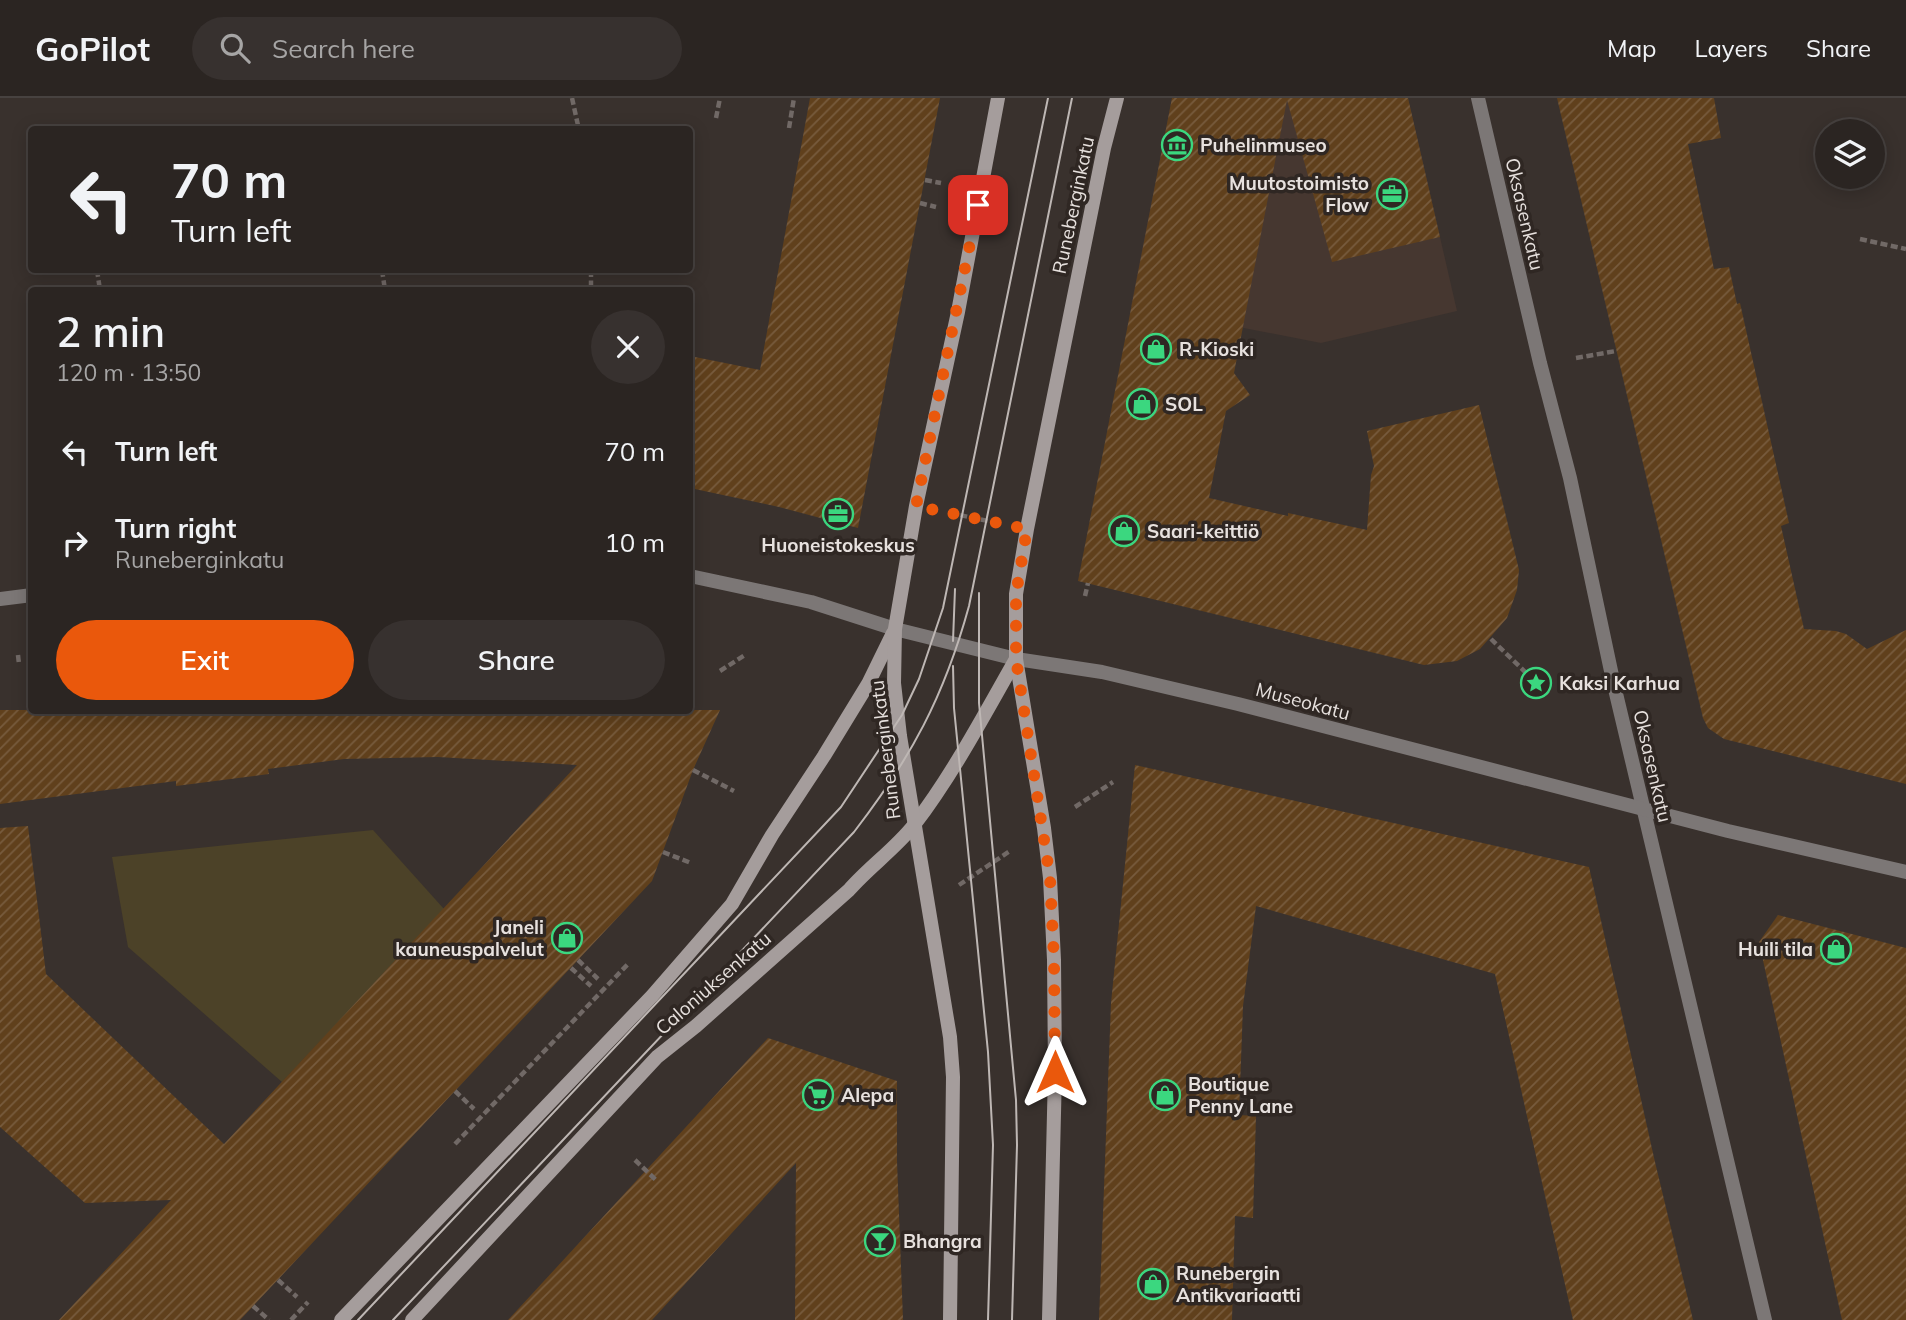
<!DOCTYPE html>
<meta charset="utf-8">
<style>
:root{--surface:#2b2522;--page:#37312f;--text:#f1f3f6;--muted:#a6a5a5;--line:#474240;--accent:#ea580c}
body{margin:0;font-family:Mulish,sans-serif;background:var(--page);color:var(--text);height:100vh;display:flex;flex-direction:column;font-size:26px;white-space:nowrap}
*{box-sizing:border-box;margin:0}
p{font-size:23px;color:var(--muted)}
.icon{flex:none;width:38px;height:38px;fill:none;stroke:currentColor;stroke-width:2;stroke-linecap:round;stroke-linejoin:round}
.map{position:relative;flex:1;overflow:hidden}
.drawer{position:absolute;left:28px;top:189px;width:665px;height:427px;display:flex;flex-direction:column;background:var(--surface);border-radius:7px;box-shadow:0 4px 18px #0003,0 0 0 2px var(--line)}
.drawer>*{flex:none}
.banner{position:absolute;left:28px;top:28px;width:665px;height:147px;border-radius:7px;box-shadow:0 4px 18px #0003,0 0 0 2px var(--line);background:#2b2522;color:var(--text);overflow:hidden}
.tools{position:absolute;left:1815px;top:21px;display:grid;gap:14px}
.tools a{display:grid;place-items:center;width:70px;height:70px;border-radius:50%;background:var(--surface);box-shadow:0 4px 18px #0003,0 0 0 2px var(--line);font-size:35px}
.pin{position:absolute;display:grid;place-items:center;width:60px;height:60px;color:#fff;margin:-30px;border-radius:14px;box-shadow:0 4px 10px #0006}
.me{position:absolute;width:77px;margin:-38px;rotate:0deg;stroke-linejoin:round;filter:drop-shadow(0 0 5px #0008)}
.turn{display:flex;align-items:center;gap:24px;height:147px;padding:0 28px;font-size:32px}
.turn .icon{width:91px;height:91px;stroke-width:2.5}
.turn b{display:block;font-size:49px;line-height:60px}
.round{display:grid;place-items:center;flex:none;width:74px;height:74px;border-radius:37px;background:var(--page)}
.summary{display:flex;align-items:center;justify-content:space-between;height:119px;padding:0 28px}
h1{font-size:42px;font-weight:600;line-height:52px}
.primary-button{display:flex;gap:14px;margin-top:auto;padding:14px 28px}
.primary-button a{flex:1;height:80px;border-radius:42px;background:var(--accent);color:#fff;font-size:28px;font-weight:600;line-height:80px;text-align:center}
.primary-button a+a{background:var(--page);color:var(--text)}
ul{padding:0;list-style:none}
li{display:flex;align-items:center;gap:21px;height:91px;padding:0 28px}
li div{flex:1}
li b{display:block;font-size:26px}
li em{font-style:normal}
header{display:flex;align-items:center;gap:42px;box-sizing:border-box;height:98px;padding:0 35px;background:var(--surface);border-bottom:2px solid var(--line)}
header strong{font-size:33px}
nav{display:flex;gap:38px;margin-inline-start:auto;font-size:24px}
.search{width:490px;height:63px;background:var(--page);display:flex;align-items:center;gap:18px;box-sizing:border-box;padding:0 24px;border-radius:38px;color:var(--muted);font-size:26px}
.map>svg:first-child{display:block}
.built{fill:#463730}
.grass{fill:#4c4228}
.building{fill:url(#building-hatch)}
.lines{fill:none;stroke-linecap:round;stroke-linejoin:round}
.path{stroke:#716966;stroke-width:4.5;stroke-dasharray:7 3.5;stroke-linecap:butt}
.minor{stroke:#7c7776;stroke-width:14}
.secondary{stroke:#a59d9c;stroke-width:14}
.tram{stroke:#beb7b4;stroke-width:2}
.route{stroke:#ea580c;stroke-width:12;stroke-dasharray:0 21.6}
.labels{text-anchor:middle;dominant-baseline:central;stroke-width:7;stroke-linejoin:round;paint-order:stroke}
.poi-label{font-size:19px;font-weight:bold;fill:#e7e1de;stroke:#2f2723;text-anchor:start}
.street-label{font-size:19px;fill:#e7e1de;stroke:#2f2723}
</style>
<header>
<strong>GoPilot</strong>
<div class="search"><svg class="icon" aria-label="search" viewBox="0 0 24 24"><circle cx="10" cy="10" r="6"/><path d="M15 15l6 6"/></svg>Search here</div>
<nav><a>Map</a><a>Layers</a><a>Share</a></nav>
</header>
<div class="map">
<svg width="1906" height="1222" viewBox="0 0 1906 1222">
<defs>
<pattern id="building-hatch" width="6" height="6" patternUnits="userSpaceOnUse" patternTransform="scale(1.75)"><rect width="6" height="6" fill="#60401c"/><path d="M-1 1l2-2M0 6l6-6M5 7l2-2" fill="none" stroke="#775b3d"/></pattern>
</defs>
<rect width="100%" height="100%" fill="#39312d"/>
<polygon class="built" points="1172,0 1408,0 1457,213 1321,245 1131,208"/>
<polygon class="grass" points="373,732 444,811 282,984 128,849 112,759"/>
<g class="building">
<polygon points="810,0 940,0 858,430 779,409 690,390 690,258 760,272"/>
<polygon points="1172,0 1408,0 1440,139 1332,164 1287,2 1234,275 1250,297 1226,313 1209,400 1288,418 1288,415 1367,432 1371,377 1374,368 1367,333 1479,307 1519,472 1517,492 1507,520 1480,551 1457,563 1424,567 1078,483"/>
<polygon points="1557,0 1714,0 1721,40 1688,46 1714,171 1729,169 1737,206 1740,205 1789,425 1781,428 1804,531 1836,533 1846,536 1867,551 1906,532 1906,686 1724,641 1708,630 1703,620"/>
<polygon points="0,612 720,612 693,672 652,783 240,1222 59,1222 171,1102 85,1105 0,1029 0,730 28,728 46,876 224,1046 577,667 438,659 344,661 268,671 269,676 176,688 176,683 0,706"/>
<polygon points="1135,667 1589,769 1655,1064 1693,1222 1573,1222 1495,876 1256,808 1243,908 1239,1017 1256,1018 1253,1120 1235,1118 1232,1222 1099,1222 1111,905"/>
<polygon points="1778,817 1906,850 1906,1222 1842,1222 1759,844"/>
<polygon points="768,940 897,983 897,1063 903,1222 795,1222 796,1065 652,1222 508,1222"/>
</g>
<g class="lines">
<g class="path">
<polyline points="572,0 579,32"/>
<polyline points="716,20 720,0"/>
<polyline points="789,30 794,0"/>
<polyline points="925,82 941,85"/>
<polyline points="920,105 936,109"/>
<polyline points="1860,141 1906,151"/>
<polyline points="97,172 100,192"/>
<polyline points="382,172 385,192"/>
<polyline points="591,172 591,192"/>
<polyline points="1576,260 1616,253"/>
<polyline points="950,415 993,424"/>
<polyline points="1085,498 1088,485"/>
<polyline points="1491,541 1548,596"/>
<polyline points="18,557 19,566"/>
<polyline points="720,573 745,557"/>
<polyline points="693,672 734,693"/>
<polyline points="1075,709 1113,684"/>
<polyline points="663,754 691,765"/>
<polyline points="959,787 1010,753"/>
<polyline points="578,862 598,881"/>
<polyline points="571,870 591,888"/>
<polyline points="455,993 474,1011"/>
<polyline points="455,1046 628,866"/>
<polyline points="635,1062 657,1083"/>
<polyline points="278,1182 297,1199"/>
<polyline points="253,1208 269,1222"/>
<polyline points="291,1222 308,1204"/>
</g>
<g class="minor">
<polyline points="1478,0 1540,265 1570,380 1614,587 1765,1222"/>
<polyline points="690,478 811,504 895,531 1016,561 1102,574 1238,606 1728,733 1906,774"/>
<polyline points="0,501 32,497"/>
</g>
<g class="secondary">
<polyline points="341,1222 652,898 732,806 772,737 824,658 868,586 893,535"/>
<path d="M412,1222L657,959L696,928L849,792C869,769 895,751 914,727C953,676 984,617 1016,561"/>
<polyline points="950,1222 953,979 950,939 900,638 894,585 895,531 916,408 958,214 998,0"/>
<polyline points="1049,1222 1055,974 1054,862 1050,780 1044,730 1016,561 1016,496 1027,431 1104,50 1117,0"/>
</g>
<g class="tram">
<polyline points="979,495 979,605 1016,1002 1017,1047 1012,1222"/>
<polyline points="953,543 955,491"/>
<polyline points="953,568 954,610 988,954 993,1047 988,1222"/>
<polyline points="358,1222 841,709 902,617 919,581 943,510 1048,0"/>
<path d="M393,1222L854,734C911,660 944,599 969,508L1072,0"/>
</g>
</g>
<g class="lines">
<polyline class="route" points="978,107 916,408 1027,431 1016,496 1016,561 1050,780 1054,862 1055,974"/>
</g>
<defs>
<g id="museum-ring" transform="scale(1.575)"><circle r="9.5" fill="#2f2723" stroke="#3bd77f" stroke-width="1.5"/><path d="M0-6L6-3V-2H-6V-3ZM-5-1h2V3h-2ZM-1-1h2V3h-2ZM3-1h2V3H3ZM-6 4H6V6H-6Z" fill="#3bd77f"/></g>
<g id="office-ring" transform="scale(1.575)"><circle r="9.5" fill="#2f2723" stroke="#3bd77f" stroke-width="1.5"/><path d="M-6-3h4V-5.5h4V-3h4V5H-6ZM-1-4.5V-3h2v-1.5ZM-6 0V1H6V0Z" fill="#3bd77f"/></g>
<g id="shop-ring" transform="scale(1.575)"><circle r="9.5" fill="#2f2723" stroke="#3bd77f" stroke-width="1.5"/><path d="M-5-2.5h2.3a2.7 3.5 0 0 1 5.4 0H5L5.5 6h-11ZM-1.5-2.5h3a1.5 2.3 0 0 0-3 0Z" fill="#3bd77f"/></g>
<g id="sight-ring" transform="scale(1.575)"><circle r="9.5" fill="#2f2723" stroke="#3bd77f" stroke-width="1.5"/><path d="M0-6L1.8-2.2L6-1.7L2.9 1.2L3.7 5.4L0 3.3L-3.7 5.4L-2.9 1.2L-6-1.7L-1.8-2.2Z" fill="#3bd77f"/></g>
<g id="supermarket-ring" transform="scale(1.575)"><circle r="9.5" fill="#2f2723" stroke="#3bd77f" stroke-width="1.5"/><path d="M-6-5.5h2.5l.6 2H6L4.5 2H-2.5L-4.4-4H-6ZM-1.5 3.2a1.3 1.3 0 1 0 .1 0ZM3 3.2a1.3 1.3 0 1 0 .1 0Z" fill="#3bd77f"/></g>
<g id="bar-ring" transform="scale(1.575)"><circle r="9.5" fill="#2f2723" stroke="#3bd77f" stroke-width="1.5"/><path d="M-6-5H6L.8 .8V4.5H3.5V6h-7V4.5H-.8V.8Z" fill="#3bd77f"/></g>
</defs>
<g fill-rule="evenodd">
<use href="#museum-ring" x="1177" y="47"/>
<use href="#office-ring" x="1392" y="96"/>
<use href="#shop-ring" x="1156" y="251"/>
<use href="#shop-ring" x="1142" y="306"/>
<use href="#office-ring" x="838" y="416"/>
<use href="#shop-ring" x="1124" y="433"/>
<use href="#sight-ring" x="1536" y="585"/>
<use href="#shop-ring" x="567" y="840"/>
<use href="#shop-ring" x="1836" y="851"/>
<use href="#supermarket-ring" x="818" y="997"/>
<use href="#shop-ring" x="1165" y="997"/>
<use href="#bar-ring" x="880" y="1143"/>
<use href="#shop-ring" x="1153" y="1186"/>
</g>
<g class="labels">
<g class="poi-label">
<text x="1200" y="47">Puhelinmuseo</text>
<text x="1369" y="85" text-anchor="end">Muutostoimisto<tspan x="1369" dy="22">Flow</tspan></text>
<text x="1179" y="251">R-Kioski</text>
<text x="1165" y="306">SOL</text>
<text x="1147" y="433">Saari-keittiö</text>
<text x="838" y="447" text-anchor="middle">Huoneistokeskus</text>
<text x="1559" y="585">Kaksi Karhua</text>
<text x="544" y="829" text-anchor="end">Janeli<tspan x="544" dy="22">kauneuspalvelut</tspan></text>
<text x="1813" y="851" text-anchor="end">Huili tila</text>
<text x="1188" y="986">Boutique<tspan x="1188" dy="22">Penny Lane</tspan></text>
<text x="841" y="997">Alepa</text>
<text x="903" y="1143">Bhangra</text>
<text x="1176" y="1175">Runebergin<tspan x="1176" dy="22">Antikvariaatti</tspan></text>
</g>
<g class="street-label">
<text transform="translate(1073 107) rotate(-78)">Runeberginkatu</text>
<text transform="translate(1525 116) rotate(77)">Oksasenkatu</text>
<text transform="translate(1303 603) rotate(15)">Museokatu</text>
<text transform="translate(885 652) rotate(-97)">Runeberginkatu</text>
<text transform="translate(1653 668) rotate(77)">Oksasenkatu</text>
<text transform="translate(713 885) rotate(-41)">Caloniuksenkatu</text>
</g>
</g>
</svg>
<div class="tools">
<a><svg class="icon" aria-label="layers" viewBox="0 0 24 24"><path d="M12 4l9 5-9 5-9-5zM3 14l9 5 9-5"/></svg></a>
</div>
<div class="pin" style="left:978px;top:107px;background:#d93025"><svg class="icon" aria-label="arrive" viewBox="0 0 24 24"><path d="M6 21V4h12l-3 4 3 4H6"/></svg></div>
<svg class="me" style="left:1055px;top:974px" viewBox="-20 -20 40 40"><path d="M0-17L14 15 0 8-14 15z" fill="#ea580c" stroke="#fff" stroke-width="4"/></svg>
<div class="banner">
<div class="turn"><svg class="icon" aria-label="left" viewBox="0 0 24 24"><path d="M17 20v-9H6M10 6l-5 5 5 5"/></svg><div><b>70 m</b>Turn left</div></div>
</div>
<section class="drawer">
<div class="summary"><div><h1>2 min</h1><p>120 m · 13:50</p></div><a class="round"><svg class="icon" aria-label="close" viewBox="0 0 24 24"><path d="M6 6l12 12M18 6L6 18"/></svg></a></div>
<ul>
<li><svg class="icon" aria-label="left" viewBox="0 0 24 24"><path d="M17 20v-9H6M10 6l-5 5 5 5"/></svg><div><b>Turn left</b></div><em>70 m</em></li>
<li><svg class="icon" aria-label="right" viewBox="0 0 24 24"><path d="M7 20v-9h11M14 6l5 5-5 5"/></svg><div><b>Turn right</b><p>Runeberginkatu</p></div><em>10 m</em></li>
</ul>
<div class="primary-button"><a>Exit</a><a>Share</a></div>
</section>
</div>
